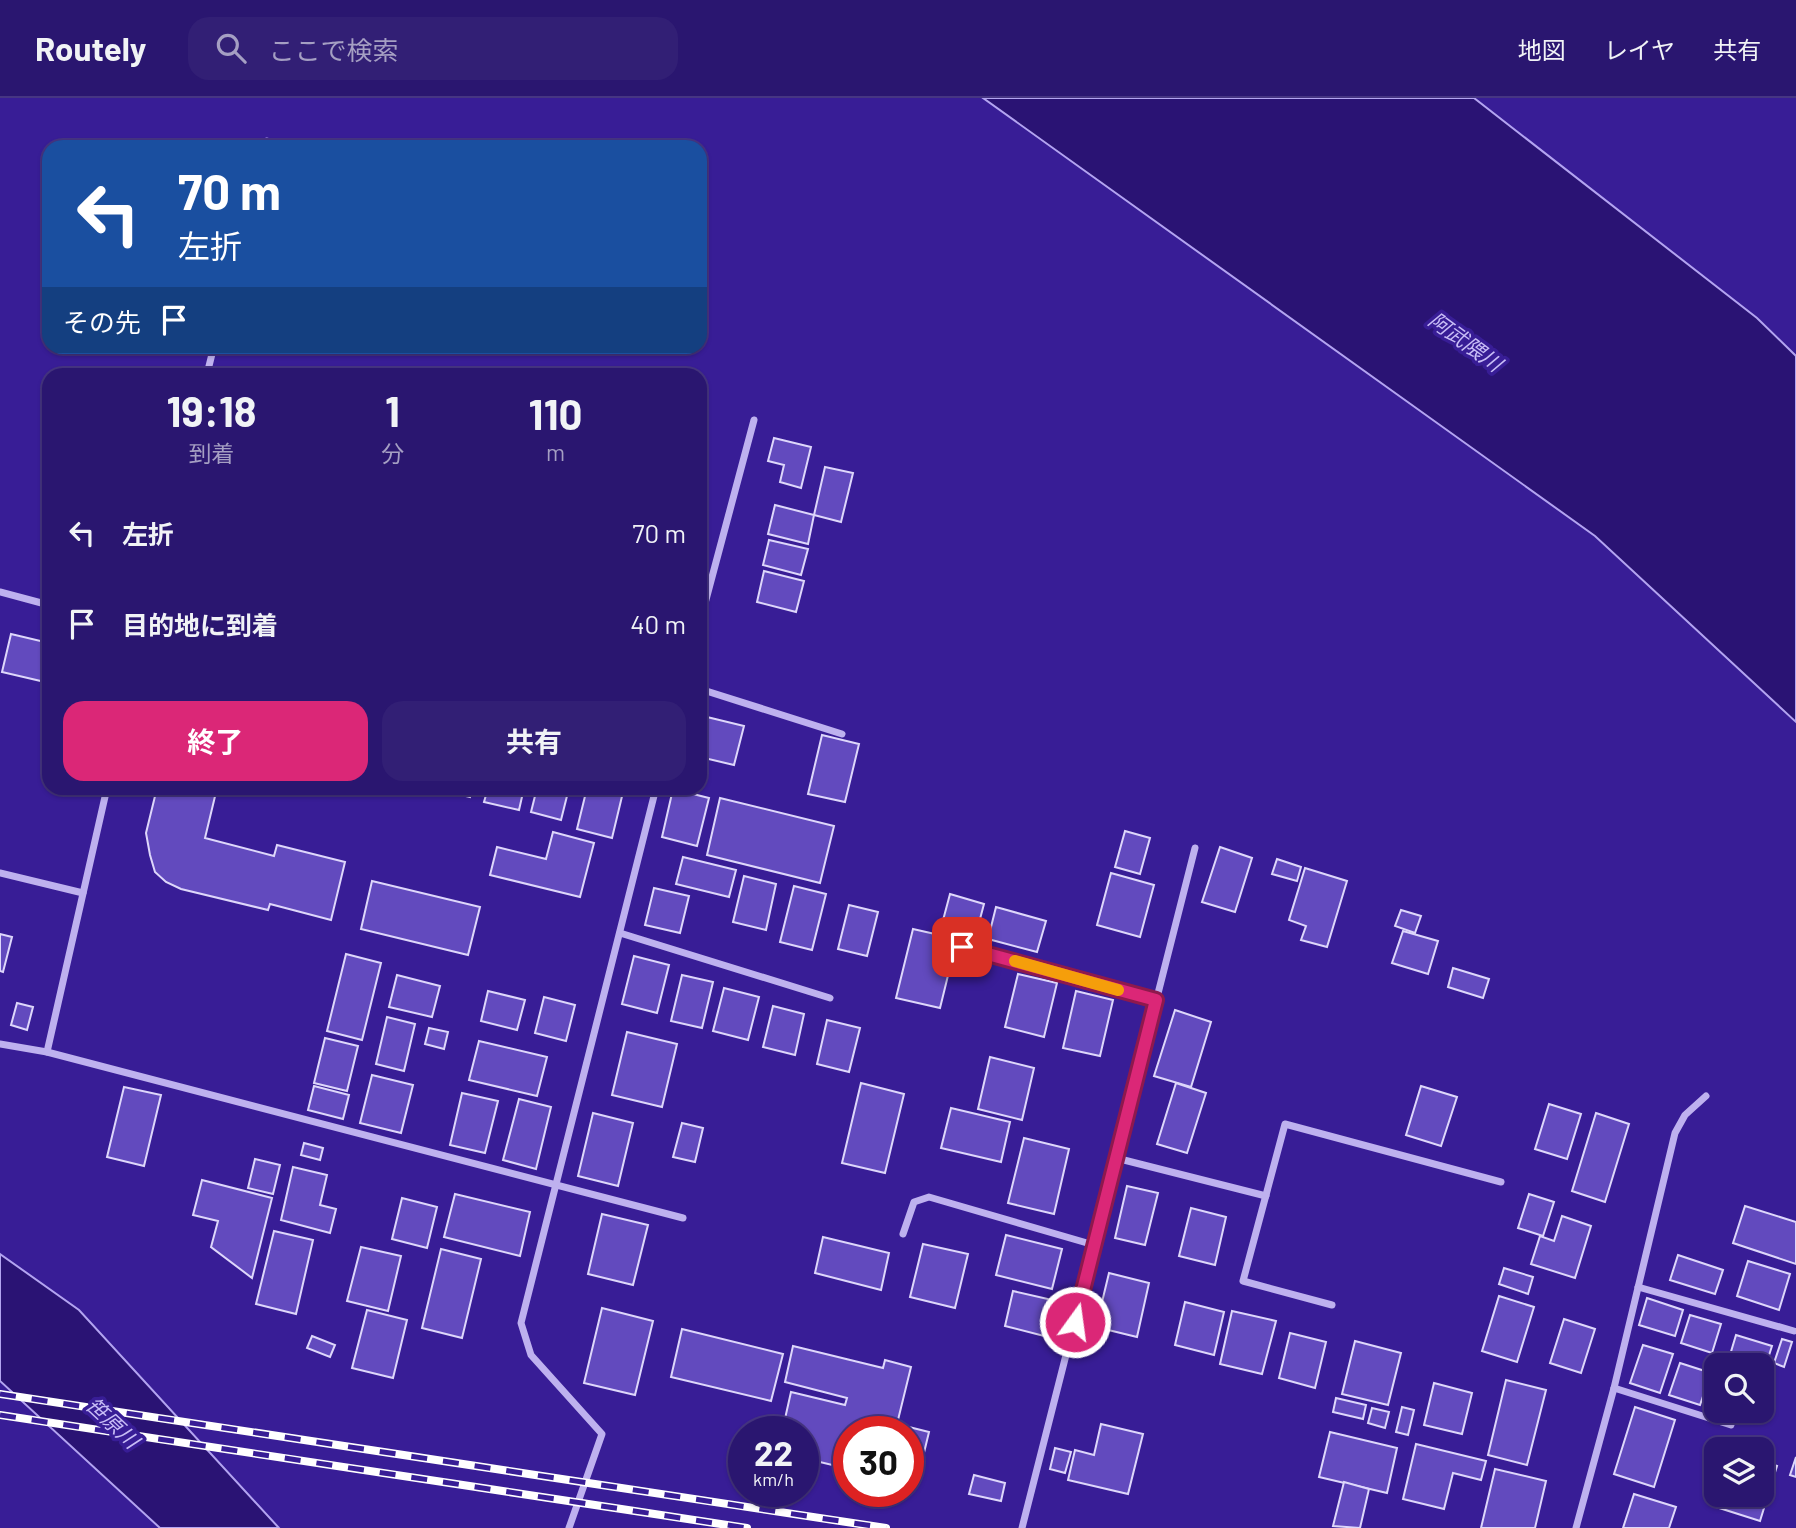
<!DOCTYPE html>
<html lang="ja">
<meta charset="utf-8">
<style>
:root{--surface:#2a1670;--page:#321f75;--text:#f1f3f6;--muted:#a59fc3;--line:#463583;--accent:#db2777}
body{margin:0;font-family:Barlow,"Noto Sans JP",sans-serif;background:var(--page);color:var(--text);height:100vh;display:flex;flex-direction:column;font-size:26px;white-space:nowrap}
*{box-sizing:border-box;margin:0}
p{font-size:23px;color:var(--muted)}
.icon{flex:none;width:38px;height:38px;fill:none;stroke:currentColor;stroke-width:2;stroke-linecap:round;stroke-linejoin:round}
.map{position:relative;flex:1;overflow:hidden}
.drawer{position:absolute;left:42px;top:270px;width:665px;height:427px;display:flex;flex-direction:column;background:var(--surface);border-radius:21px;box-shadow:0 2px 5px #0004,0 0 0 2px var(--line)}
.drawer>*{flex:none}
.banner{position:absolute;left:42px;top:42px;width:665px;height:214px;border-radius:21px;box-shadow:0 2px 5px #0004,0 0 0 2px var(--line);background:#1a4fa0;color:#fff;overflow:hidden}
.tools{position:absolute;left:1704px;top:1255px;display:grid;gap:14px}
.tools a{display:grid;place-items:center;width:70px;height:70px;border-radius:14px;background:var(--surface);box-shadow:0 2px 5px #0004,0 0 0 2px var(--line);font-size:35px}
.speed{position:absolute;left:728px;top:1318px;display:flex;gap:14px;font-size:35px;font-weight:700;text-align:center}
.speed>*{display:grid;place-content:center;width:91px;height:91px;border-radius:50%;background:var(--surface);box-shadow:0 2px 5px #0004,0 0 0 2px var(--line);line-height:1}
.speed small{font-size:18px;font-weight:400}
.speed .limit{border:10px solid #d22;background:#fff;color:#111}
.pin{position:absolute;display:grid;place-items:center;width:60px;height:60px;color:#fff;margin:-30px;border-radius:14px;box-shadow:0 4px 10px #0006}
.me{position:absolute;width:77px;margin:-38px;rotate:14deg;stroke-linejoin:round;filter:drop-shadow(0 0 5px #0008)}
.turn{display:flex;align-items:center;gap:24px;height:147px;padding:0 21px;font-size:32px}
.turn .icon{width:91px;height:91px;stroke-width:2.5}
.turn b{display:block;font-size:49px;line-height:60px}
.then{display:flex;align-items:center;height:66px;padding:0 21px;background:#0003;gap:14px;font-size:26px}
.eta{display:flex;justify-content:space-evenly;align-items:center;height:119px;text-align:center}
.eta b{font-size:42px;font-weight:700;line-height:49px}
.button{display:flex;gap:14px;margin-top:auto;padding:14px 21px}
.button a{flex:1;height:80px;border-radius:21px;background:var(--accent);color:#fff;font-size:28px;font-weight:700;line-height:80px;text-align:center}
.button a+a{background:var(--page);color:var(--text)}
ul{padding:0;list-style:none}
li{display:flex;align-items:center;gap:21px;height:91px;padding:0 21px}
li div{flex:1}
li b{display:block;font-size:26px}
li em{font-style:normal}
header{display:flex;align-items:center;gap:42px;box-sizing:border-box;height:98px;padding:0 35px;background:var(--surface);border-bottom:2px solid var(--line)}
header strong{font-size:33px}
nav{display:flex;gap:38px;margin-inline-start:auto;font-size:24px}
.search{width:490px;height:63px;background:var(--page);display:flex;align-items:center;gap:18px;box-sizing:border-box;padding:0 24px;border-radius:21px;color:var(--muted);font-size:26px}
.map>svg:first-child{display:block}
.water{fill:#2a1374;stroke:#b3a4f1;stroke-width:2}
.building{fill:#624abe;stroke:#ded7fb;stroke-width:2}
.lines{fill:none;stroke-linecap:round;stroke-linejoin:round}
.street{stroke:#beb1ef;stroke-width:7}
.rail-casing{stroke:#fff;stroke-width:8}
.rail{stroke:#381d96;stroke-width:5;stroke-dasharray:16;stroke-linecap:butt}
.route-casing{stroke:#8e194d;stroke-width:18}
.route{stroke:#db2777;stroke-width:12}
.slow{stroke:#f59e0b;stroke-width:12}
.labels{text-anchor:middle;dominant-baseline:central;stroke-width:7;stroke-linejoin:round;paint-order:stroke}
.water-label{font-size:21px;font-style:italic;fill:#c8bdf6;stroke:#381d96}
</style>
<header>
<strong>Routely</strong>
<div class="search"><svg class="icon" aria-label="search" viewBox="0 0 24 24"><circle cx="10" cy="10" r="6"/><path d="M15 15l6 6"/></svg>ここで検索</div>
<nav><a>地図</a><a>レイヤ</a><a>共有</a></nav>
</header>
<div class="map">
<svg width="1796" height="1430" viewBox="0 0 1796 1430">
<rect width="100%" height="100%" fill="#381d96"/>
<g class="water">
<polygon points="983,0 1474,0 1757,220 1796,258 1796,624 1595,438"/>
<polygon points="0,1156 79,1212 279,1430 160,1430 0,1283"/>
</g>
<g class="building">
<polygon points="774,340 811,349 801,390 780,384 784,367 768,363"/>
<polygon points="825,369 853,375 841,424 814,417"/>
<polygon points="775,407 814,417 808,446 768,436"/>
<polygon points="769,442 808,451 801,477 763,467"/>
<polygon points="764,473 804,483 796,514 757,504"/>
<polygon points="11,536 49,545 49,569 45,584 2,574"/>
<polygon points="707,619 744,628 734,667 700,659 700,647"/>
<polygon points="822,637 859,646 845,704 808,696"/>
<polygon points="157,690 217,690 205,740 274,758 277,747 345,764 331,822 270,806 268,812 181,791 166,784 155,774 150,757 146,735"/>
<polygon points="442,690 472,690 470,699 441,692"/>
<polygon points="488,690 524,690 519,712 484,704"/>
<polygon points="537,690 569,690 561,722 531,714"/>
<polygon points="587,690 624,690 612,740 577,731"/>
<polygon points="673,691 709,700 697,748 662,739"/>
<polygon points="720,700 834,728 820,785 707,757"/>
<polygon points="1125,733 1150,740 1140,776 1115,769"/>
<polygon points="553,734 594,745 580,799 490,777 497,749 546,761"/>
<polygon points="1220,749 1252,760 1235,814 1202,804"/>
<polygon points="683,759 736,772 729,799 676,786"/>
<polygon points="1277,761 1301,769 1297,783 1272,776"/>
<polygon points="1305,770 1347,783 1327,849 1301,842 1306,828 1289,822"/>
<polygon points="1111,775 1154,787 1140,839 1097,827"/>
<polygon points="744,778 776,786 766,832 733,824"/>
<polygon points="372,783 480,809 468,857 361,831"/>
<polygon points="794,788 826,796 812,852 780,844"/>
<polygon points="654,790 689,798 680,835 645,827"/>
<polygon points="950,796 984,806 976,836 942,826"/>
<polygon points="849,807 878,814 867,858 838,851"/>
<polygon points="996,809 1046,823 1037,854 988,841"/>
<polygon points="1401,812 1421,818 1415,835 1395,828"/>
<polygon points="913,831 957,841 940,910 896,900"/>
<polygon points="1403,833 1438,843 1428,876 1392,865"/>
<polygon points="0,836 12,839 3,874 0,873"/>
<polygon points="346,856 381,865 362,942 327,933"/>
<polygon points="634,858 669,867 657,915 622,906"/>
<polygon points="1453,870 1489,881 1483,900 1448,889"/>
<polygon points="1018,876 1057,885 1044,939 1005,929"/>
<polygon points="397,877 440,888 432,919 389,909"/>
<polygon points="682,877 713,884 702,930 671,923"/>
<polygon points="724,890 759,899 748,942 713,933"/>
<polygon points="488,893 525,902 517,932 481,923"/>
<polygon points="1076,893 1113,902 1100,958 1063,950"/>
<polygon points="544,899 575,907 566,943 535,935"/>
<polygon points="17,905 33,909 27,932 11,927"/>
<polygon points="773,908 804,916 795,957 763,949"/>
<polygon points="1175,912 1211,924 1191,989 1154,978"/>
<polygon points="387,919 415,926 404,973 376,966"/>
<polygon points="827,922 860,930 849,974 817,966"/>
<polygon points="429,930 448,934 444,951 425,946"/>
<polygon points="627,934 677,946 662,1009 612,997"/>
<polygon points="325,940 358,948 347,993 314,985"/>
<polygon points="479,943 547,959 537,998 469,982"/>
<polygon points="990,959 1034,970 1022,1022 978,1011"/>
<polygon points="372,977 413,987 401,1035 360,1025"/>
<polygon points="861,985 904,996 885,1075 842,1065"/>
<polygon points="1176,985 1206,995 1187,1055 1157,1046"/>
<polygon points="314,988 349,997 343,1021 308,1012"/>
<polygon points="1421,988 1457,999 1441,1048 1406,1037"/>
<polygon points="124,989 161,997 144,1068 107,1059"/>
<polygon points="462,995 498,1003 485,1055 450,1047"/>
<polygon points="519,1001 551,1009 536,1071 503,1062"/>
<polygon points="1549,1006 1581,1016 1567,1061 1535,1051"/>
<polygon points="951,1010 1010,1024 1001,1064 941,1050"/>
<polygon points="593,1015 633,1025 618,1088 578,1078"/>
<polygon points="1596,1015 1629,1026 1605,1104 1572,1093"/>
<polygon points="682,1025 703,1030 695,1064 673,1059"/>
<polygon points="1024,1040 1069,1051 1054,1116 1008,1105"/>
<polygon points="304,1045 323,1050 320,1062 301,1057"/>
<polygon points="255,1061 280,1067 273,1096 248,1090"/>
<polygon points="293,1069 327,1077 320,1107 336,1111 330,1135 281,1122"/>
<polygon points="202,1082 272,1100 252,1180 211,1149 218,1123 193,1117"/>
<polygon points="1127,1088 1158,1095 1145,1147 1115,1140"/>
<polygon points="455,1096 530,1114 520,1158 444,1139"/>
<polygon points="1529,1096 1554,1104 1543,1138 1518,1130"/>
<polygon points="402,1100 437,1109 427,1150 392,1141"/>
<polygon points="1745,1108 1796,1124 1796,1166 1733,1145"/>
<polygon points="1191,1110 1226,1119 1215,1167 1179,1158"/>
<polygon points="602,1116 648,1127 633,1187 588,1176"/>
<polygon points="1562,1118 1591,1128 1575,1180 1531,1166 1540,1138 1554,1143"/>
<polygon points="274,1133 313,1142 296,1216 256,1206"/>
<polygon points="1006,1137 1062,1151 1052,1191 996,1177"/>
<polygon points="823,1139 889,1155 881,1192 815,1175"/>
<polygon points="923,1146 968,1156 955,1210 910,1199"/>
<polygon points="361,1149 401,1158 388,1213 347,1203"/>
<polygon points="441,1151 481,1161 462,1240 422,1230"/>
<polygon points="1678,1157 1723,1172 1715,1196 1670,1182"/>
<polygon points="1748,1163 1790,1176 1779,1212 1737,1198"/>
<polygon points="1504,1170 1533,1179 1528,1196 1499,1186"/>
<polygon points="1109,1175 1149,1185 1137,1239 1096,1229"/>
<polygon points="1013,1193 1061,1204 1052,1240 1005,1228"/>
<polygon points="1499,1198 1534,1209 1517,1264 1482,1253"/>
<polygon points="1647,1200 1683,1212 1675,1238 1639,1227"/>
<polygon points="1185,1204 1224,1214 1214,1257 1175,1247"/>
<polygon points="602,1210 653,1223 635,1297 584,1285"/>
<polygon points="367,1212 407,1222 393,1280 352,1270"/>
<polygon points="1232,1213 1276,1223 1262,1276 1220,1266"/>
<polygon points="1690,1217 1721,1226 1712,1255 1681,1245"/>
<polygon points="1564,1221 1595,1231 1581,1275 1550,1265"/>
<polygon points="682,1231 783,1256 771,1303 671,1279"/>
<polygon points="1290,1235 1326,1244 1315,1290 1279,1280"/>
<polygon points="1736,1237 1772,1248 1762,1279 1762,1267 1727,1267"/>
<polygon points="312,1238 335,1247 330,1259 307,1250"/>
<polygon points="1782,1241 1792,1244 1784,1269 1774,1265"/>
<polygon points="1355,1243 1401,1255 1388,1307 1342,1296"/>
<polygon points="1643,1247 1673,1256 1660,1295 1630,1285"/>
<polygon points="793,1248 883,1270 885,1262 911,1269 897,1326 929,1334 916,1388 908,1386 908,1334 849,1334 849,1371 803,1360 803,1334 782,1334 791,1294 845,1307 847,1300 785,1284"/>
<polygon points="1680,1265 1711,1275 1700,1307 1669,1297"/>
<polygon points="1506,1282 1546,1292 1527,1367 1488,1357"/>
<polygon points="1434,1285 1472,1295 1462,1336 1424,1327"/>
<polygon points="1336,1300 1366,1307 1363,1321 1333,1314"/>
<polygon points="1402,1309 1414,1312 1408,1337 1396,1334"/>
<polygon points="1635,1309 1675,1322 1654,1389 1614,1376"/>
<polygon points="1372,1310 1389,1314 1385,1330 1368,1325"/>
<polygon points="1101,1326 1143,1336 1128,1396 1068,1382 1075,1352 1094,1357"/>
<polygon points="1330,1334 1397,1350 1387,1395 1319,1379"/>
<polygon points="1416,1346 1486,1363 1481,1382 1453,1375 1444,1411 1403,1401"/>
<polygon points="1055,1350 1071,1354 1065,1375 1050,1371"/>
<polygon points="1796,1359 1796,1379 1790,1377"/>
<polygon points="1762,1363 1777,1368 1760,1423 1713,1408 1717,1394 1717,1396 1762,1396"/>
<polygon points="1495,1371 1546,1383 1535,1430 1481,1430"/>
<polygon points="974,1377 1005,1385 1001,1403 969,1396"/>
<polygon points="1344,1384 1369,1391 1360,1430 1333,1428"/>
<polygon points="1634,1396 1676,1409 1669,1430 1623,1430"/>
</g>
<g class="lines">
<g class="street">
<polyline points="265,49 267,43"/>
<polyline points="207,276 214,248"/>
<polyline points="0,494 49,507"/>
<polyline points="700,524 754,322"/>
<polyline points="700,591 842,636"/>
<polyline points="0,775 83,795"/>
<polyline points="620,835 830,900"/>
<polyline points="962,849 1156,902"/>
<polyline points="0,946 47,954 683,1120"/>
<polyline points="47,954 107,690"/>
<polyline points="1116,1060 1266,1098"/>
<polyline points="903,1136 914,1104 929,1099 1094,1147"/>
<polyline points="1638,1189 1794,1233"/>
<polyline points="1332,1207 1243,1183 1285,1026 1501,1084"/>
<polyline points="1614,1290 1731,1327"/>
<polyline points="569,1430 602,1336 531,1257 521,1225 656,690"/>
<polyline points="1022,1430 1195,750"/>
<polyline points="1576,1430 1614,1290 1675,1035 1685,1017 1706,998"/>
</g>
<g class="rail-casing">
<g id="rail">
<polyline points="0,1296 886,1430"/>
<polyline points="0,1317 747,1430"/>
</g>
</g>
<use href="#rail" class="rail"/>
</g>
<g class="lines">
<g class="route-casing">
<polyline id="route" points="962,849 1156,902 1075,1224"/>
</g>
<use href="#route" class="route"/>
<polyline class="slow" points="1015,863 1118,892"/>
</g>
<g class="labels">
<g class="water-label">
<text transform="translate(1466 243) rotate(36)">阿武隈川</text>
<text transform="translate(113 1324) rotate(43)">笹原川</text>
</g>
</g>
</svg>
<div class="tools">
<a><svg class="icon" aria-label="search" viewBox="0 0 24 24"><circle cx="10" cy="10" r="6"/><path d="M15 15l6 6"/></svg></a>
<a><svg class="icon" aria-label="layers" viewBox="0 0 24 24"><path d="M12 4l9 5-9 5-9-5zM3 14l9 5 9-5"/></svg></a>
</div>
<div class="speed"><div>22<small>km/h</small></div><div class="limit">30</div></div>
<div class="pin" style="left:962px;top:849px;background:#d93025"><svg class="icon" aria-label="arrive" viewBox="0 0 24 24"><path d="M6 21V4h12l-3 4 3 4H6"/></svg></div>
<svg class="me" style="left:1075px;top:1224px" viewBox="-20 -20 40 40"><circle r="17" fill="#db2777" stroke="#fff" stroke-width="3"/><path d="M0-11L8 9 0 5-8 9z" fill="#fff"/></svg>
<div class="banner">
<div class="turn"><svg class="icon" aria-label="left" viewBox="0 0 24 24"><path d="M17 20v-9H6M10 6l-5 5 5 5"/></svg><div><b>70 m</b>左折</div></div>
<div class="then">その先<svg class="icon" aria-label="arrive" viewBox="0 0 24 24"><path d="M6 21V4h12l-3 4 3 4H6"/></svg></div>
</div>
<section class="drawer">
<div class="eta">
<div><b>19:18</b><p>到着</p></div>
<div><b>1</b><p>分</p></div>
<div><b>110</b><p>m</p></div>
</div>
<ul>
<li><svg class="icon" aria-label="left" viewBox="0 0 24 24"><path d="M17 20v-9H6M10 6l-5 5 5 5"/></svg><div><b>左折</b></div><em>70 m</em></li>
<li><svg class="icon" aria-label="arrive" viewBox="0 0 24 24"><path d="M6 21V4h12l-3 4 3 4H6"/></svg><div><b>目的地に到着</b></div><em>40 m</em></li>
</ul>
<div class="button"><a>終了</a><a>共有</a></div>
</section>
</div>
